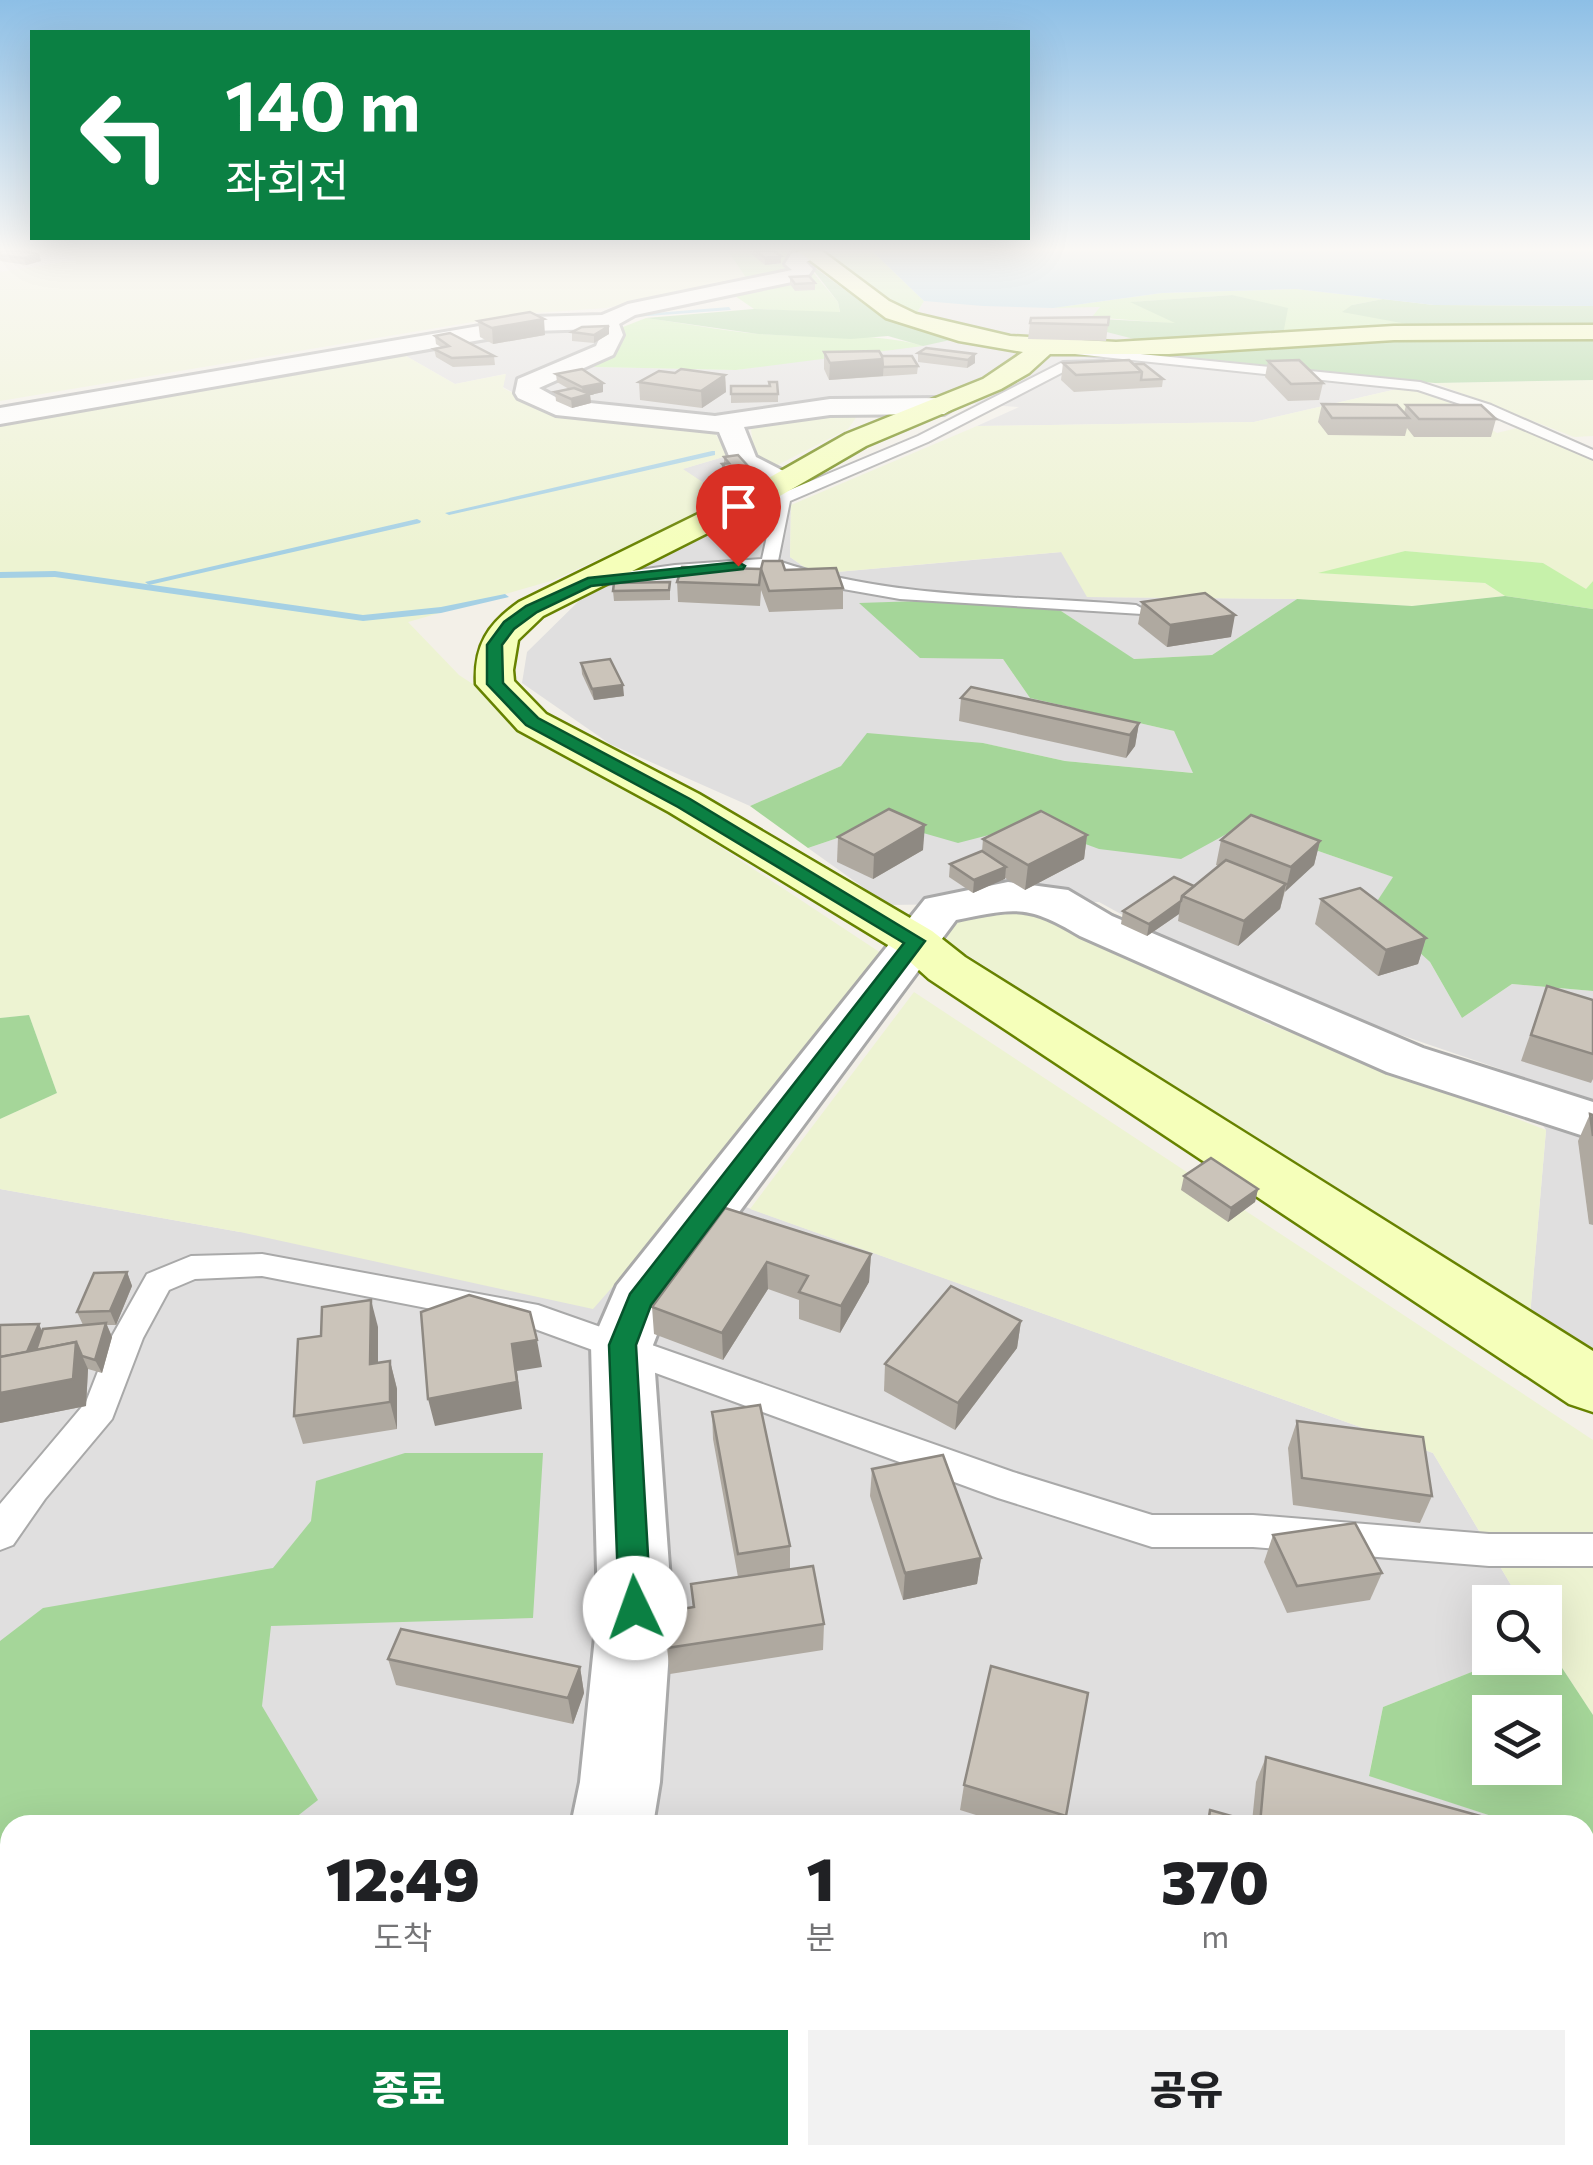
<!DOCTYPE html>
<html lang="ko">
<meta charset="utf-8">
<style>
:root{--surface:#fff;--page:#f2f2f2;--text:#202124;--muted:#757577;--accent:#0b8043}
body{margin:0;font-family:Commissioner,"Noto Sans KR",sans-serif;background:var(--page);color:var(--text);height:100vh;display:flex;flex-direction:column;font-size:38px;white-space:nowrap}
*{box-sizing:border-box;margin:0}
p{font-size:32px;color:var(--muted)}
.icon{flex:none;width:55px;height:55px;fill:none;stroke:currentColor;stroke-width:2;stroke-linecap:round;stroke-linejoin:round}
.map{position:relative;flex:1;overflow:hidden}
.drawer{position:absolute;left:0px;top:1815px;width:1595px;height:350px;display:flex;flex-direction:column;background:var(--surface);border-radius:30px 30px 0 0;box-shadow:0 10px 40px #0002}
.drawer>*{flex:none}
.guide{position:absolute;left:30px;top:30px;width:1000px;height:210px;border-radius:0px;box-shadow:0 10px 40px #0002;background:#0b8043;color:#fff;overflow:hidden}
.tools{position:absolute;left:1472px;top:1585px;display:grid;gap:20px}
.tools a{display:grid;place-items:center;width:90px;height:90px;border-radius:0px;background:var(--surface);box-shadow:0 10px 40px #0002;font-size:50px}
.pin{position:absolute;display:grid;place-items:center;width:85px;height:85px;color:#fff;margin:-102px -42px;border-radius:50% 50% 50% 0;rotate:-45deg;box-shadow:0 0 10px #0007}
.pin .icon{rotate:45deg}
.me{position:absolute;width:110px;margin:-55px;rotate:357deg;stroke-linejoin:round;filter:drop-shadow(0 0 8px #0008)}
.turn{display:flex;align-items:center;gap:35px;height:210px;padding:0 30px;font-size:45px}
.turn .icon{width:130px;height:130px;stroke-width:2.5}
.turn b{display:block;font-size:70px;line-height:85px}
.eta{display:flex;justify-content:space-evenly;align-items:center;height:170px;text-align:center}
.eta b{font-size:60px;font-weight:800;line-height:70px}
.action{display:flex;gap:20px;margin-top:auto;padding:20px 30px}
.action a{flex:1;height:115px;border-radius:0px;background:var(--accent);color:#fff;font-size:40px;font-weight:800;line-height:115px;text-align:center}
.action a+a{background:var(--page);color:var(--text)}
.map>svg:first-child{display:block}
.residential{fill:#e0dfdf}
.farmland{fill:#edf3d2}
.grass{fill:#c6f1aa}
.forest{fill:#a5d699;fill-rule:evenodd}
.water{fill:#a5d0e4}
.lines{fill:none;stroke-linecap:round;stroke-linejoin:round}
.stream{fill:#a5d0e4;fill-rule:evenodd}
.lane-casing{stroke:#a9a9a9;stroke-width:4}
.street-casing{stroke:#a9a9a9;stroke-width:6}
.secondary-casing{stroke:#678200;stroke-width:5}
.lane{fill:#fff;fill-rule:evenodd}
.street{fill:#fff;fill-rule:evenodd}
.secondary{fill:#f5ffba;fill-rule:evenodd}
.wall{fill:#afa9a0}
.shaded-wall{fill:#8e8982}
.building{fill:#cbc4ba;stroke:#8e8982;stroke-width:2.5}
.route{fill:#0b8043;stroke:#07532c;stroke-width:2.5}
</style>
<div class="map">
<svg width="1593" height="2165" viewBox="0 0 1593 2165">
<rect width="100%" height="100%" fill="#f3f0e8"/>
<g class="residential">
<polygon points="924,301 1102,307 1101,319 1150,343 1023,343 915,316"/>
<polygon points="549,327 623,327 595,367 736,370 950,340 1410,386 1254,422 977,426 1019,407 925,400 711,428 637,424 553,414 503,387 505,374 455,384 399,352"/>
<polygon points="730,455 791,505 790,557 814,574 1062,552 1088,597 1297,599 1212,655 1133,659 1055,607 919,601 861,604 920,657 1003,659 1030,698 1174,731 1194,773 1065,761 982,743 841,766 750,806 610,744 522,683 527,652 591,589 746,511 682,469"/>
<polygon points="885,822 1242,825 1394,877 1373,910 1430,962 1462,1018 1512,984 1593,991 1593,1356 1530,1316 1546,1130 1506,1071 1243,981 1099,902 888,905 808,848"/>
<polygon points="0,1189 240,1232 698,1190 1433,1453 1521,1602 1490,1602 1490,1658 1507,1658 1383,1707 1369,1775 1519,1825 10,1825 10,2155 1523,2155 1526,2165 0,2165"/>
</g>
<g class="farmland">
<polygon points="60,251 728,251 747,279 606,308 520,314 0,401 0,272 76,260"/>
<polygon points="399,352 455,384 506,374 503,388 553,414 637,424 711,428 730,455 683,469 728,499 554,580 408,622 459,675 881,953 698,1190 593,1309 240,1232 0,1189 0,1119 57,1093 29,1015 0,1018 0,421"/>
<polygon points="1593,380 1593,436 1574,437 1435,383"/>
<polygon points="1410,386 1445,400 1497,433 1521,427 1593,458 1593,581 1586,590 1543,563 1405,551 1323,573 1485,583 1505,596 1412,606 1297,599 1087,597 1061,552 814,574 790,557 791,505 977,426 1254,422"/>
<polygon points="863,408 848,429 766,471 755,459 750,422"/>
<polygon points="958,906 1039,915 1268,1024 1546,1130 1530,1316 946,941"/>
<polygon points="914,992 1593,1440 1593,1715 1545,1642 1545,1602 1521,1602 1433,1453 750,1209"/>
</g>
<g class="grass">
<polygon points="728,251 795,251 838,302 840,313 754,309 722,287 747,279"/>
<polygon points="822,251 872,251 924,301 915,316"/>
<polygon points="1296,289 1383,299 1352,305 1423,327 1283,335 1232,295 1132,302 1179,324 1092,317 1100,307 1053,308 1162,293"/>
<path d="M646,318C684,323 723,331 761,334C815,339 871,331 923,346L736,370L594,367L623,327Z"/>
<polygon points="1405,551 1543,563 1586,589 1593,581 1593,609 1505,596 1485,583 1318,573"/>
</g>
<g class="forest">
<polygon points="807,262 868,307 950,340 923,346 888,336 851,339 758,334 646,318 754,309 840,312 838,302"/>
<polygon points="1232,295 1288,308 1283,335 1150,343 1083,326 1101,319 1175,323 1130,302"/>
<polygon points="1383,299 1434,305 1593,306 1593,327 1423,327 1342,312 1352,305"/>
<polygon points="1593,337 1593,380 1435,383 1234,366 1147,353 1370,340"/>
<polygon points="1505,596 1593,609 1593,991 1512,984 1462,1018 1430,962 1372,909 1393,877 1243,825 1181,859 1099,849 1031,824 958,843 885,822 808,848 750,806 841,766 867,733 983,743 1065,761 1193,773 1174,731 1030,698 1003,659 920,658 859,603 919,601 1055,607 1134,659 1212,655 1297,599 1412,606"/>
<polygon points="29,1015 57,1093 0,1119 0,1018"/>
<polygon points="405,1453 543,1453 533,1618 271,1626 262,1706 318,1800 286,1825 10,1825 10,2155 20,2155 13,2165 0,2165 0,1641 43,1608 273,1568 311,1521 316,1481"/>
<path d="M1545,1642L1593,1715V2165H1526L1523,2155H1585V1825H1519L1369,1776L1383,1707L1507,1658H1545ZM1490,1712H1545V1768H1490Z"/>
</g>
<polygon class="water" points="872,251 1593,251 1593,306 1434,305 1296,289 1162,293 1053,308 983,306 924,301"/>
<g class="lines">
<g class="stream">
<polygon points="729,307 731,310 620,318 617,316"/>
<polygon points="712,451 715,451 715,455 449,515 445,513"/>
<polygon points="417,519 421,521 420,523 149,585 145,582"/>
<polygon points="55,571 363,615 441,607 505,594 509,597 441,613 363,621 55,577 0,578 0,572"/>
</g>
<g class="lane-casing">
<g id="lane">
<polygon points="1071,347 1420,382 1491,405 1593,450 1593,459 1481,411 1418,390 1075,354"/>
<path d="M1104,361V367L1100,368L1069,369L928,442L790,501L778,561C893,600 1016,595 1136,605L1145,610L1142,614L900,599L809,583L768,569L675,575L588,587L579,582L588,577L675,565L762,559L774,504L736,506V500L780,494L918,436L1063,362Z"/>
<polygon points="262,1254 538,1305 1013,1472 1152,1515 1253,1515 1489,1534 1593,1534 1593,1566 1489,1566 1253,1547 1152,1547 998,1498 535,1329 262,1276 195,1279 169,1290 143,1338 112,1419 45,1499 13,1545 0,1550 0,1504 86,1402 111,1338 147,1274 191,1256"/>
</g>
</g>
<g class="street-casing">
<g id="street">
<polygon points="802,251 824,254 806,262 813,269 806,279 635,315 619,324 623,335 613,355 539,388 561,400 715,416 830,399 944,398 957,406 944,414 830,415 744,427 756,457 793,476 797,482 793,488 773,488 734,468 719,432 556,415 518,398 515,393 518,379 596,346 601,335 598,329 532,331 0,424 0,408 532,317 602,315 628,304 792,270 785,264 791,254"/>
<path d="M1008,882L1068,890L1112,916L1423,1048L1593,1102V1139L1387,1072L1080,936C1027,904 1015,908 956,920L667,1309L653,1345L672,1608L660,1782L653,1825H571L580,1782L598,1608L591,1345L617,1285L925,899Z"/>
<polygon points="461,2155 558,2155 554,2165 457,2165"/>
</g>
</g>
<g class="secondary-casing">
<path id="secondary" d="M798,251H822L889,301L916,314L1010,336L1116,342L1394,326L1593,325V339L1394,340L1169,354H1050L1029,373L1001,389L866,446L773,500L543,616L518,640L513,670L514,681L546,714L699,794L932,931L965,957L1593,1351V1412L1569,1404L929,979L898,951L669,812L518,730L476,684C474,645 488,624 519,602L751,488L846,434L983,379L1023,352L959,341L886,318Z"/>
</g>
<use href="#lane" class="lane"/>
<use href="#street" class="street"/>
<use href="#secondary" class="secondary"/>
</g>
<g class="wall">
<polygon points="0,251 39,254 41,261 26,265 0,261"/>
<polygon points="750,251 774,251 781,256 781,263 765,265 750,253"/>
<polygon points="790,277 815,283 815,290 795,291 790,284"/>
<polygon points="1109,317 1106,341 1028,339 1030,323"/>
<polygon points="478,321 545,335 493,344 480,337"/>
<polygon points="609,326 609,334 594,343 572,341 572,332"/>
<polygon points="435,336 494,356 495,365 453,367 436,357 434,349 441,347 436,344"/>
<polygon points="824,352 882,356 918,366 917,374 829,380 824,369"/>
<polygon points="918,353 975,354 975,363 967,368 918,362"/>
<polygon points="1268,361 1323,383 1319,400 1288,401 1265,377"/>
<polygon points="1063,363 1134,364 1163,379 1162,387 1074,392 1061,380"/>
<polygon points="675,373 725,375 726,392 702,408 640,400 639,382"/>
<polygon points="556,374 603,383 603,392 590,395 591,403 572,408 556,401 555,392 569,389 557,382"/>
<polygon points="731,386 778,394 778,402 731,403"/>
<polygon points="1322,404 1404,413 1406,405 1496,419 1491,437 1414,437 1407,428 1405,436 1328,435 1318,422"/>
<polygon points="724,457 758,477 758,486 735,489 722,474 722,464 724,464"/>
<polygon points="682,567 785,570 843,588 843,609 769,612 761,590 760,606 678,602 677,582"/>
<polygon points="670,582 670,600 614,601 613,591"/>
<polygon points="1142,602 1231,637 1167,647 1138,624"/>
<polygon points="581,663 624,696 594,700 582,674"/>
<polygon points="961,698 1139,723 1135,746 1126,758 959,721"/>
<polygon points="1087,835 1084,859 1025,890 1005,878 973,893 949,877 950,864 982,851 983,839"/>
<polygon points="838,837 923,850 873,879 837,862"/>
<polygon points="1221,840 1320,841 1314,865 1285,891 1280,909 1238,946 1178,921 1179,914 1147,936 1121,924 1123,911 1194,886 1219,866 1216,865"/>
<polygon points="1321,899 1426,938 1418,964 1378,976 1315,924"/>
<polygon points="1547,986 1593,1000 1593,1079 1591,1083 1521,1061"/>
<polygon points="1590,1114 1593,1115 1593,1225 1589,1224 1578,1141"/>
<polygon points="1184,1176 1258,1189 1255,1202 1228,1222 1181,1190"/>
<polygon points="725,1208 871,1254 869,1282 840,1333 799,1319 799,1300 768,1289 723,1360 654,1334 652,1307"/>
<polygon points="127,1272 132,1286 116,1325 107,1325 112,1337 102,1373 88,1369 86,1406 0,1423 0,1325 42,1330 83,1325 77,1312"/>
<polygon points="1021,1321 1017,1348 955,1430 884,1391 885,1364"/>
<polygon points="378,1327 378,1363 390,1361 397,1389 397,1429 303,1444 294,1416"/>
<polygon points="712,1412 790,1546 790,1570 824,1624 823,1650 670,1674 663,1612 693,1607 691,1584 738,1577 713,1439"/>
<polygon points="1297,1421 1432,1496 1420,1523 1293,1505 1288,1448"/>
<polygon points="872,1469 981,1558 977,1584 903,1600 870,1496"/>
<polygon points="1273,1535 1382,1573 1370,1600 1287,1613 1264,1562"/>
<polygon points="388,1659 580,1667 584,1693 573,1724 396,1685"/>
<polygon points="1266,1757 1513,1825 1204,1825 1210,1810 1252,1822 1256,1782"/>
<polygon points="964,1785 1066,1816 1064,1825 1008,1825 960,1810"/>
</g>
<g class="shaded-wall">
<polygon points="39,254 41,261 26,265 24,258"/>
<polygon points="781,256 781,263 765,265 765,258"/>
<polygon points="544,319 545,335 493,344 492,328"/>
<polygon points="609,326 609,334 594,343 594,335"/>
<polygon points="975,354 975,363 967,368 968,360"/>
<polygon points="884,359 883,376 829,380 830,363"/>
<polygon points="725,375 726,392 702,408 701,391"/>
<polygon points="603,383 603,392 590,395 591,403 572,408 571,399 583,396 582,387"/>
<polygon points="758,477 758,486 735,489 735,479"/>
<polygon points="1235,615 1231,637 1167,647 1170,625"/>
<polygon points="623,685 624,696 594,700 592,689"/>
<polygon points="1139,723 1135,746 1126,758 1130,735"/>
<polygon points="925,825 923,850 873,879 874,855"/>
<polygon points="1087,835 1084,859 1025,890 1028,865"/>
<polygon points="1320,841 1314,865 1285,892 1291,867"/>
<polygon points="1006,867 1005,879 973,893 974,880"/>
<polygon points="1286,884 1280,909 1238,946 1244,921"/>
<polygon points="1181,901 1179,914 1147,936 1149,924"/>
<polygon points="1426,938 1418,964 1378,976 1386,950"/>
<polygon points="1258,1189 1255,1202 1228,1222 1231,1208"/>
<polygon points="871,1254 869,1282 840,1333 841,1306"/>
<polygon points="767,1262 768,1289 723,1360 722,1333"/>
<polygon points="127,1272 132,1286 116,1325 110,1311"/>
<polygon points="371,1300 378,1327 378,1392 370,1364"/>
<polygon points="1021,1321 1017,1348 955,1430 958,1403"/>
<polygon points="106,1323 112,1337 102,1373 95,1360"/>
<polygon points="39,1324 45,1338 76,1342 88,1369 86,1406 0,1423 0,1393 23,1362"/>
<polygon points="537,1340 542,1367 517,1371 522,1409 435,1426 428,1399 512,1344"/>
<polygon points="390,1361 397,1389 397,1429 390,1402"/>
<polygon points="981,1558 977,1584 903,1600 905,1573"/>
<polygon points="580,1667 584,1693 573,1724 568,1698"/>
</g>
<g class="building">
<polygon points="0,251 20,251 39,254 24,258 0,255"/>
<polygon points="756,251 774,251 781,256 765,258"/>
<polygon points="809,276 815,283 795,284 790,277"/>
<polygon points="530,312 544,319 492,328 478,321"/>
<polygon points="1109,317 1108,325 1030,323 1031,318"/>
<polygon points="609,326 594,335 572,332 582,327"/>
<polygon points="450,333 494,356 452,358 434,349 449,346 435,336"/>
<polygon points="926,348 975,354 968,360 918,353"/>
<polygon points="879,351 884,359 830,363 824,352"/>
<polygon points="882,356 912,356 918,366 883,367"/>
<polygon points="1129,360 1142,372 1076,375 1063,363"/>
<polygon points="1299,360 1323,383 1291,384 1268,361"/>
<polygon points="1134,364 1144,364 1163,379 1141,380 1142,372"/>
<polygon points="582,369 603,383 582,387 556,374"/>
<polygon points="681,369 725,375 701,391 639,382 659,371 675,373"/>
<polygon points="769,382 777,382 778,394 731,394 731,386 770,386"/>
<polygon points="574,388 590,394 571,399 555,392"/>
<polygon points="1322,404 1397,405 1409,418 1332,418"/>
<polygon points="1406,405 1481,405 1496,419 1419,419"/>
<polygon points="738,455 758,477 735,479 722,464 729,463 724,457"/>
<polygon points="763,561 782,561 785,570 836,568 843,588 769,591 761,569"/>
<polygon points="682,567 761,569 759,585 677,582"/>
<polygon points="670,582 669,590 613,591 614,583"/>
<polygon points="1205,593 1235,615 1170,625 1142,602"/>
<polygon points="610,659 623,685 592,689 581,663"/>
<polygon points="971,687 1139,723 1130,735 961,698"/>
<polygon points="889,809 925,825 874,855 838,837"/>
<polygon points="1041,811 1087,835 1028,865 983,839"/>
<polygon points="1251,815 1320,841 1291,867 1221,840"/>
<polygon points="982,851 1006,867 974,880 950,864"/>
<polygon points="1226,860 1286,884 1244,921 1182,896"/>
<polygon points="1174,877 1194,886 1182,896 1181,901 1149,924 1123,911"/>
<polygon points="1360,888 1426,938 1386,950 1321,899"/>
<polygon points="1547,986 1593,1000 1593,1054 1531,1035"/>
<polygon points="1590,1114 1593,1115 1593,1136"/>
<polygon points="1211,1158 1258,1189 1231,1208 1184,1176"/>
<polygon points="725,1208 871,1254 841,1306 799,1292 808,1276 767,1262 722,1333 652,1307"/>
<polygon points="127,1272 110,1311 77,1312 94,1273"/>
<polygon points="951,1286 1021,1321 958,1403 885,1364"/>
<polygon points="469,1295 530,1312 537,1340 512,1344 517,1382 428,1399 421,1312"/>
<polygon points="371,1300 370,1364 390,1361 390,1402 294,1416 298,1339 321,1336 322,1307"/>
<polygon points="106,1323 95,1360 82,1356 76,1342 36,1350 43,1329"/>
<polygon points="39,1324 27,1352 0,1357 0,1325"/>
<polygon points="76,1342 73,1379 0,1393 0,1357"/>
<polygon points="760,1405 790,1546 738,1554 712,1412"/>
<polygon points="1297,1421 1423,1437 1432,1496 1302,1478"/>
<polygon points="943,1455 981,1558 905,1573 872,1469"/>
<polygon points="1355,1523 1382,1573 1297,1586 1273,1535"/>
<polygon points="813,1566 824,1624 667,1648 663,1612 694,1607 691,1584"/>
<polygon points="401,1629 580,1667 568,1698 388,1659"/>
<polygon points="991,1666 1088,1693 1066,1816 964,1785"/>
<polygon points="1266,1757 1513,1825 1263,1825 1260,1824"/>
<polygon points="1210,1810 1263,1825 1208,1825"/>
</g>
<linearGradient id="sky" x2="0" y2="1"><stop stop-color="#8dbfe6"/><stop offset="0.45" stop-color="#faf8f5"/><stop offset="1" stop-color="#faf8f5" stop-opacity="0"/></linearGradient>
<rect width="1593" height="554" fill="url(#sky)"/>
<polygon class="route" points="738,562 745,566 743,569 591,586 537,612 514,629 502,645 503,683 538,718 690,799 925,941 651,1305 636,1345 651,1608 647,1618 635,1623 624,1618 619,1608 609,1345 630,1294 904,943 678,807 526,725 487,684 487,645 504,622 526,606 588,578"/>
</svg>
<div class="tools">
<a><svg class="icon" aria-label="search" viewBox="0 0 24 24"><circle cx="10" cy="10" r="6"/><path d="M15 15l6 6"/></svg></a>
<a><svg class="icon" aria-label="layers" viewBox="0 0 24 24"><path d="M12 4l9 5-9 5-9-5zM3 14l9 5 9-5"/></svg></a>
</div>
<div class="pin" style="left:738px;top:566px;background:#d93025"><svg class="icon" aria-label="arrive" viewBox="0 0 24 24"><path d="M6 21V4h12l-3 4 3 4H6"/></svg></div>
<svg class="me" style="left:635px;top:1608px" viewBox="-20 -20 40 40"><circle r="19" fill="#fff"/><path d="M0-13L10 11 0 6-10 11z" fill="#0b8043"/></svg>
<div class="guide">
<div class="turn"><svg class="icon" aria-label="left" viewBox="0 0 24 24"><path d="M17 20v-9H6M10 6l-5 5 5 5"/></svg><div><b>140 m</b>좌회전</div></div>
</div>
<section class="drawer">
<div class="eta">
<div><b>12:49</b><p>도착</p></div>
<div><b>1</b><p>분</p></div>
<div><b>370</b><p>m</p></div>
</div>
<div class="action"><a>종료</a><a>공유</a></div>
</section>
</div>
